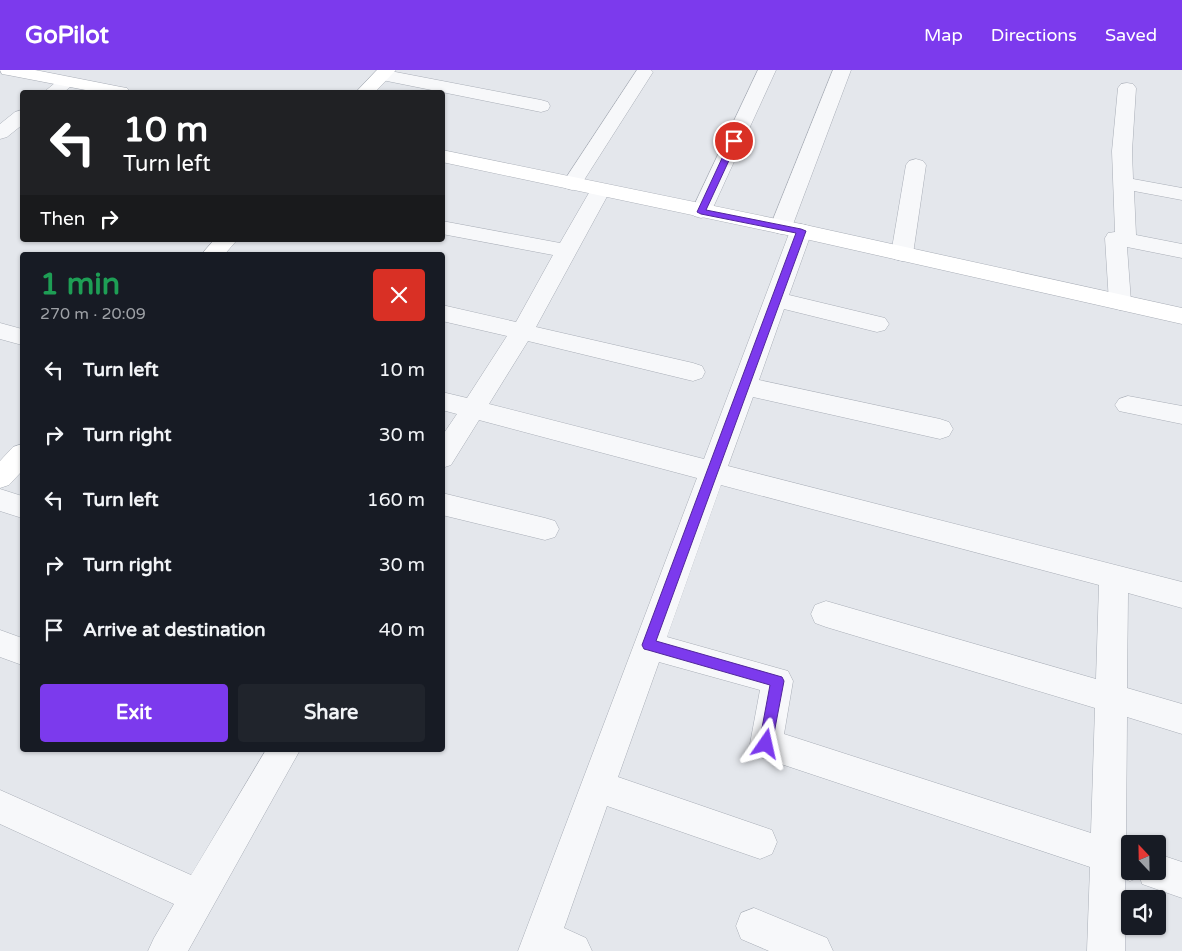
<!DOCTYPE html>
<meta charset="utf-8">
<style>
:root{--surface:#171b24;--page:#20242c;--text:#f1f3f6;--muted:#9ea1a6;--accent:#7c3aed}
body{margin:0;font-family:"Varela Round",sans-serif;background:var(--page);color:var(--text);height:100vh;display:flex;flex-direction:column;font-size:19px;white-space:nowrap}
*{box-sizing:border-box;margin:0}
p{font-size:16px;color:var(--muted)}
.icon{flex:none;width:28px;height:28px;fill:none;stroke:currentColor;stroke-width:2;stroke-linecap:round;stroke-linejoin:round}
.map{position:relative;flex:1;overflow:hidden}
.panel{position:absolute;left:20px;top:182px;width:425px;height:500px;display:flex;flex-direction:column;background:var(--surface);border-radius:5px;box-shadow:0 1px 4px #0004}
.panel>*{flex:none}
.guide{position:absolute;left:20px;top:20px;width:425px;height:152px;border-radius:5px;box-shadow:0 1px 4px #0004;background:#202124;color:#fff;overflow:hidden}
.needle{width:32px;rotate:338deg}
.controls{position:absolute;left:1121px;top:765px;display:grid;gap:10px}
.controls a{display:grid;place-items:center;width:45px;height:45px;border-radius:5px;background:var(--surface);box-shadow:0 1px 4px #0004;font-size:25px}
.pin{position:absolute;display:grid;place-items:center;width:42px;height:42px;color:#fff;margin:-21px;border:2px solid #fff;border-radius:50%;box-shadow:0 1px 5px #0007}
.me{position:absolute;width:55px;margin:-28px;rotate:11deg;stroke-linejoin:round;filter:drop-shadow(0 0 4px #0008)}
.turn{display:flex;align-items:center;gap:18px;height:105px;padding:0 20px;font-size:22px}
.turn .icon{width:65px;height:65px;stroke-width:2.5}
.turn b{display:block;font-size:35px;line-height:42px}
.then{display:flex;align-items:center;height:48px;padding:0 20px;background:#0003;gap:10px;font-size:19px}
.round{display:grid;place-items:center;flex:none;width:52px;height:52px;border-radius:5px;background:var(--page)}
.overview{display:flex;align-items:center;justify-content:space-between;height:85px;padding:0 20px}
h1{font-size:30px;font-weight:700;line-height:38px;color:#1e9e55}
.action{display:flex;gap:10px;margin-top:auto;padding:10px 20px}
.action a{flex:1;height:58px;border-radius:5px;background:var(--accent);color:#fff;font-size:20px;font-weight:700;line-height:58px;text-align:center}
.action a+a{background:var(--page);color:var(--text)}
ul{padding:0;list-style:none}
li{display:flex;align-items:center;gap:15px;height:65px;padding:0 20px}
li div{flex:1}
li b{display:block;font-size:19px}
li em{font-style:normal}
header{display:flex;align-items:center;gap:30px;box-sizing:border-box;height:70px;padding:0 25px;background:var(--accent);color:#fff}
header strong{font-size:24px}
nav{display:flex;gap:28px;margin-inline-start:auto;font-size:18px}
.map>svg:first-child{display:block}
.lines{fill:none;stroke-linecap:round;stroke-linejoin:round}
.street-casing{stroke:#a9aeb7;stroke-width:1}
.secondary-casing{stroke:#a9aeb7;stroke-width:1}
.street{fill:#f7f8fa;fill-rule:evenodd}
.secondary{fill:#fff;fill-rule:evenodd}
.route{fill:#7c3aed;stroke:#51269a}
</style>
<header>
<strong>GoPilot</strong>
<nav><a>Map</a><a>Directions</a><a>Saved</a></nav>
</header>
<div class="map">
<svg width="1182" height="881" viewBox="0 0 1182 881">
<rect width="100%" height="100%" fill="#e4e7ec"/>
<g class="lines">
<g class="street-casing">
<g id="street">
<polygon points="385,0 541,30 548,32 550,36 548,40 541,42 377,9 374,5 377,1"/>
<polygon points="637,0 651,0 653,2 579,118 572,120 565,118 562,114"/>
<polygon points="758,0 776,0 711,142 708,146 701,148 694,146 691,142"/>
<polygon points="833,0 851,0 792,157 788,162 781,164 774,162 770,157"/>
<polygon points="67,7 73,8 76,12 64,22 44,22 61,8"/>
<polygon points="1127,13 1133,14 1136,18 1132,81 1133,109 1182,118 1182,130 1134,121 1136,165 1182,174 1182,188 1127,177 1131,232 1128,237 1120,240 1112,237 1109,232 1105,168 1108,163 1115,162 1112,81 1118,18 1121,14"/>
<polygon points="22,40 22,55 7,67 0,69 0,54 15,42"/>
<polygon points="916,89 923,91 926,95 913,184 910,189 902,191 894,189 891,184 906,95 909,91"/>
<path d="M600,115L607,117L610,121L536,257L693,293L702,296L705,302L702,308L693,311L528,271L489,334L704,389L790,161L793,156L801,154L809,156L812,161L789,225L885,248L889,254L885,260L877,262L784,239L759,310L940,349L949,352L953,359L949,366L940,369L753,327L728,396L1182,512V538L1128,523L1127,618L1182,634V664L1127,647L1126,774L1130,775V801H1158V784L1182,792V828L1142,814L1140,807L1130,811L1125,809V881H1087L1090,797L754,685L750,674L760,620L659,592L618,707L772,760L777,772L772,784L760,789L607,736L564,858L586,868L592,881H518L697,408L479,350L451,395L442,398V366L457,344L442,340V322L467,328L507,266L442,251V235L516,252L553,185L442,164V151L560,173L590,121L593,117ZM721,415L1099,515L1096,609L826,531L815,535L811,544L815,553L826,557L1095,638L1091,763L784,664L793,611L788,601L667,567Z"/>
<polygon points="0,253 22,259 22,275 0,269"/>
<polygon points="1128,326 1182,336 1182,354 1119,341 1115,335 1119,329"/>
<polygon points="0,419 22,426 22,448 0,441"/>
<polygon points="442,423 545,448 555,451 559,459 555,467 545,470 442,445"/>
<polygon points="0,560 22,568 22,595 0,587"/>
<polygon points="266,680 300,680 188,881 148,881 154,868 174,834 0,754 0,720 191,805"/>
<polygon points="754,838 827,868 833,881 769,881 741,869 736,856 741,843"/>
</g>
</g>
<g class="secondary-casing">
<g id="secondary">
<polygon points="0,0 35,0 121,17 127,18 130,22 96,22 8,5 2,4"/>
<polygon points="377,0 396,0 375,22 356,22"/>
<polygon points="442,80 801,154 1182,238 1182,254 801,168 442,92"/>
<polygon points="214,170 237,170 224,185 201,185"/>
<polygon points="22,374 22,401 9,415 0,418 0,391 13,377"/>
</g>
</g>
<use href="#street" class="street"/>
<use href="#secondary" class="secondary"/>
</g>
<polygon class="route" points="734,68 738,71 706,140 801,159 806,161 656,571 782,607 784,611 772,674 770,678 766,680 761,678 759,674 770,615 648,580 644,579 642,575 796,163 701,144 697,142 730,71"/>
</svg>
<div class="controls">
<a><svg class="needle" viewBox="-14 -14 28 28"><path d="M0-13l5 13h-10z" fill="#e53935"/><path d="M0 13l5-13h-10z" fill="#9ea1a6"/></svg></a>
<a><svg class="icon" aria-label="sound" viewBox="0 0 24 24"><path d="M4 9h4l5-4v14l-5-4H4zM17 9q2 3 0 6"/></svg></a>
</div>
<div class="pin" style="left:734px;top:71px;background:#d93025"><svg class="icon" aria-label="arrive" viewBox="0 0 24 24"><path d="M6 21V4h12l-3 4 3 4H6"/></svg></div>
<svg class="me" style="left:766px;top:674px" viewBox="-20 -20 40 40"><path d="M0-17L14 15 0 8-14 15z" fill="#7c3aed" stroke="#fff" stroke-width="4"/></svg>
<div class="guide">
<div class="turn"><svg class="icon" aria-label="left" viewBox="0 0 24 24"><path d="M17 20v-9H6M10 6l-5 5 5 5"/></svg><div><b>10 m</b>Turn left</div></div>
<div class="then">Then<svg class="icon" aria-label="right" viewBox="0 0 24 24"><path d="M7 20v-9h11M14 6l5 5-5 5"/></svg></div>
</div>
<section class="panel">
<div class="overview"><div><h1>1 min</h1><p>270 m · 20:09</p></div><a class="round" style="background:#d93025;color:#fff"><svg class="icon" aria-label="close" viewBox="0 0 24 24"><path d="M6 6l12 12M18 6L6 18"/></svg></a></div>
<ul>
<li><svg class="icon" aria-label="left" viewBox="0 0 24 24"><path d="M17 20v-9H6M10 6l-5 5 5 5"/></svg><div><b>Turn left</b></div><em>10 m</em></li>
<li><svg class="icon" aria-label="right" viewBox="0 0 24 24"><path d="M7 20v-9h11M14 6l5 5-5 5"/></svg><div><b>Turn right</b></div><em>30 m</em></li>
<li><svg class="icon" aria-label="left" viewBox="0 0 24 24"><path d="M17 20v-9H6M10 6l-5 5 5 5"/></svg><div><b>Turn left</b></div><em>160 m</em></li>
<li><svg class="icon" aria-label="right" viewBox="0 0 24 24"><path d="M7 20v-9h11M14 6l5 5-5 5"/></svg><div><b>Turn right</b></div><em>30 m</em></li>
<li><svg class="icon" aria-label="arrive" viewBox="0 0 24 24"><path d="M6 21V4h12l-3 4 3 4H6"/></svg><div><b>Arrive at destination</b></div><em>40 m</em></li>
</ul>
<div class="action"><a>Exit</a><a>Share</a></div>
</section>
</div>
